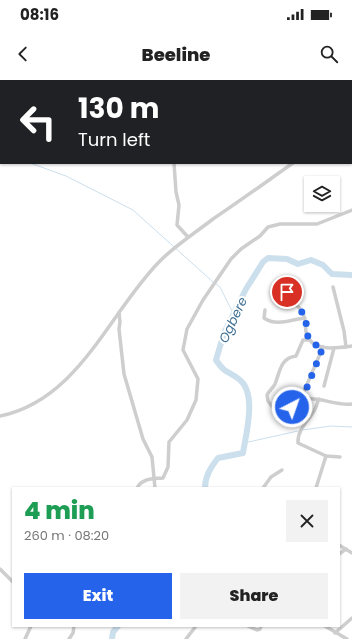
<!DOCTYPE html>
<meta charset="utf-8">
<style>
:root{--surface:#fff;--page:#f2f2f2;--text:#222;--muted:#767676;--accent:#2563eb}
body{margin:0;font-family:Poppins,sans-serif;background:var(--page);color:var(--text);height:100vh;display:flex;flex-direction:column;font-size:15px;white-space:nowrap}
*{box-sizing:border-box;margin:0}
p{font-size:13px;color:var(--muted)}
.icon{flex:none;width:22px;height:22px;fill:none;stroke:currentColor;stroke-width:2;stroke-linecap:round;stroke-linejoin:round}
.map{position:relative;flex:1;overflow:hidden}
.details{position:absolute;left:12px;top:407px;width:328px;height:140px;display:flex;flex-direction:column;background:var(--surface);border-radius:0px;box-shadow:0 1px 3px #0004}
.details>*{flex:none}
.banner{position:absolute;left:0px;top:0px;width:352px;height:84px;box-shadow:0 1px 3px #0004;background:#202124;color:#fff;overflow:hidden}
.fabs{position:absolute;left:304px;top:96px;display:grid;gap:8px}
.fabs a{display:grid;place-items:center;width:36px;height:36px;border-radius:0px;background:var(--surface);box-shadow:0 1px 3px #0004;font-size:20px}
.pin{position:absolute;display:grid;place-items:center;width:34px;height:34px;color:#fff;margin:-17px;border:2px solid #fff;border-radius:50%;box-shadow:0 1px 4px #0007}
.me{position:absolute;width:44px;margin:-22px;rotate:41deg;stroke-linejoin:round;filter:drop-shadow(0 0 3px #0008)}
.turn{display:flex;align-items:center;gap:14px;height:84px;padding:0 12px;font-size:18px}
.turn .icon{width:52px;height:52px;stroke-width:2.5}
.turn b{display:block;font-size:28px;line-height:34px}
.round{display:grid;place-items:center;flex:none;width:42px;height:42px;border-radius:0px;background:var(--page)}
.summary{display:flex;align-items:center;justify-content:space-between;height:68px;padding:0 12px}
h1{font-size:24px;font-weight:800;line-height:30px;color:#1e9e55}
.button{display:flex;gap:8px;margin-top:auto;padding:8px 12px}
.button a{flex:1;height:46px;border-radius:0px;background:var(--accent);color:#fff;font-size:16px;font-weight:800;line-height:46px;text-align:center}
.button a+a{background:var(--page);color:var(--text)}
.status{display:flex;justify-content:space-between;align-items:center;height:28px;padding:0 20px;background:var(--surface);direction:ltr}
.status svg{height:11px;fill:currentColor}
header{display:flex;justify-content:space-between;align-items:center;height:52px;padding:0 12px;background:var(--surface);font-size:18px;font-weight:800}
.map>svg:first-child{display:block}
.lines{fill:none;stroke-linecap:round;stroke-linejoin:round}
.stream{stroke:#ccdfed;stroke-width:1}
.river{stroke:#ccdfed;stroke-width:6}
.street{stroke:#cecece;stroke-width:3.5}
.secondary{stroke:#bbb;stroke-width:4.5}
.route{stroke:#2563eb;stroke-width:7;stroke-dasharray:0 12.6}
.labels{text-anchor:middle;dominant-baseline:central;stroke-width:4;stroke-linejoin:round;paint-order:stroke}
.water-label{font-size:13px;font-style:italic;fill:#3e7094;stroke:#fff}
</style>
<div class="status"><b>08:16</b><svg viewBox="0 0 49 12"><path d="M0 12V9h3v3zM5 12V6h3v6zM10 12V3h3v9zM15 12V0h3v12zM26 1h20v11H26zM47 4h2v5h-2z"/></svg></div>
<header><svg class="icon" aria-label="back" viewBox="0 0 24 24"><path d="M15 5l-7 7 7 7"/></svg>Beeline<svg class="icon" aria-label="search" viewBox="0 0 24 24"><circle cx="10" cy="10" r="6"/><path d="M15 15l6 6"/></svg></header>
<div class="map">
<svg width="352" height="559" viewBox="0 0 352 559">
<rect width="100%" height="100%" fill="#fff"/>
<g class="lines">
<g class="stream">
<polyline points="0,58 1,59"/>
<polyline points="30,83 66,96 133,130 213,202"/>
<polyline points="216,204 220,207 234,235"/>
<polyline points="303,350 331,346 352,347"/>
<polyline points="244,363 298,351"/>
</g>
<g class="river">
<path d="M205,408C205,396 211,387 218,378L243,373C246,354 257,314 240,300C228,290 226,295 216,280L224,253L246,209L263,182L268,178L287,179L298,184L311,180L323,185L332,194L352,195"/>
<polyline points="112,559 113,552 118,546"/>
</g>
<g class="street">
<polyline points="2,0 4,1"/>
<polyline points="174,0 174,1"/>
<polyline points="291,0 292,1"/>
<polyline points="23,1 23,0"/>
<polyline points="56,1 57,0"/>
<polyline points="84,1 84,0"/>
<polyline points="144,1 146,0"/>
<polyline points="174,83 176,112 179,125 177,145 188,157"/>
<polyline points="333,207 344,251 346,267"/>
<path d="M287,212C287,220 297,224 302,231C306,239 305,244 306,252C311,273 336,268 352,266"/>
<path d="M265,230L264,238C277,247 292,239 305,238"/>
<polyline points="119,233 120,242 119,249 124,294 143,359 152,377 155,408"/>
<path d="M308,260H303L296,276C280,278 280,292 275,304C273,308 269,311 267,315L268,321L274,329L292,327L299,323L323,267"/>
<polyline points="324,306 334,268"/>
<path d="M302,319C319,316 335,326 352,324"/>
<path d="M319,319C317,323 316,328 314,331C308,341 297,350 298,363L326,376L340,377"/>
<path d="M0,336C78,320 108,235 158,183C174,166 195,153 213,139C240,121 266,102 293,83"/>
<path d="M137,408C142,398 153,399 163,398L168,387L169,362L187,340L196,320L198,299L183,270L187,249L203,220L231,179L241,169L260,156L268,147L280,144H317L352,130"/>
<polyline points="263,408 271,397 282,390"/>
<polyline points="316,408 326,376"/>
<polyline points="339,465 352,473"/>
<polyline points="339,474 346,469"/>
<polyline points="0,489 13,502"/>
<polyline points="248,546 257,550 260,549 261,546"/>
<polyline points="325,546 347,559"/>
<polyline points="335,553 352,538"/>
<polyline points="25,559 31,546"/>
<polyline points="69,559 73,553 74,546"/>
<polyline points="186,559 196,546"/>
</g>
<g class="secondary">
<polyline points="333,0 333,1"/>
<polyline points="351,61 352,65"/>
</g>
</g>
<g class="lines">
<path class="route" d="M287,212C287,220 299,226 303,234C311,248 300,263 323,267L302,320L292,327"/>
</g>
<g class="labels">
<g class="water-label">
<text transform="translate(233 240) rotate(-65)">Ogbere</text>
</g>
</g>
</svg>
<div class="fabs">
<a><svg class="icon" aria-label="layers" viewBox="0 0 24 24"><path d="M12 4l9 5-9 5-9-5zM3 14l9 5 9-5"/></svg></a>
</div>
<div class="pin" style="left:287px;top:212px;background:#d93025"><svg class="icon" aria-label="arrive" viewBox="0 0 24 24"><path d="M6 21V4h12l-3 4 3 4H6"/></svg></div>
<svg class="me" style="left:292px;top:327px" viewBox="-20 -20 40 40"><circle r="17" fill="#2563eb" stroke="#fff" stroke-width="3"/><path d="M0-11L8 9 0 5-8 9z" fill="#fff"/></svg>
<div class="banner">
<div class="turn"><svg class="icon" aria-label="left" viewBox="0 0 24 24"><path d="M17 20v-9H6M10 6l-5 5 5 5"/></svg><div><b>130 m</b>Turn left</div></div>
</div>
<section class="details">
<div class="summary"><div><h1>4 min</h1><p>260 m · 08:20</p></div><a class="round"><svg class="icon" aria-label="close" viewBox="0 0 24 24"><path d="M6 6l12 12M18 6L6 18"/></svg></a></div>
<div class="button"><a>Exit</a><a>Share</a></div>
</section>
</div>
